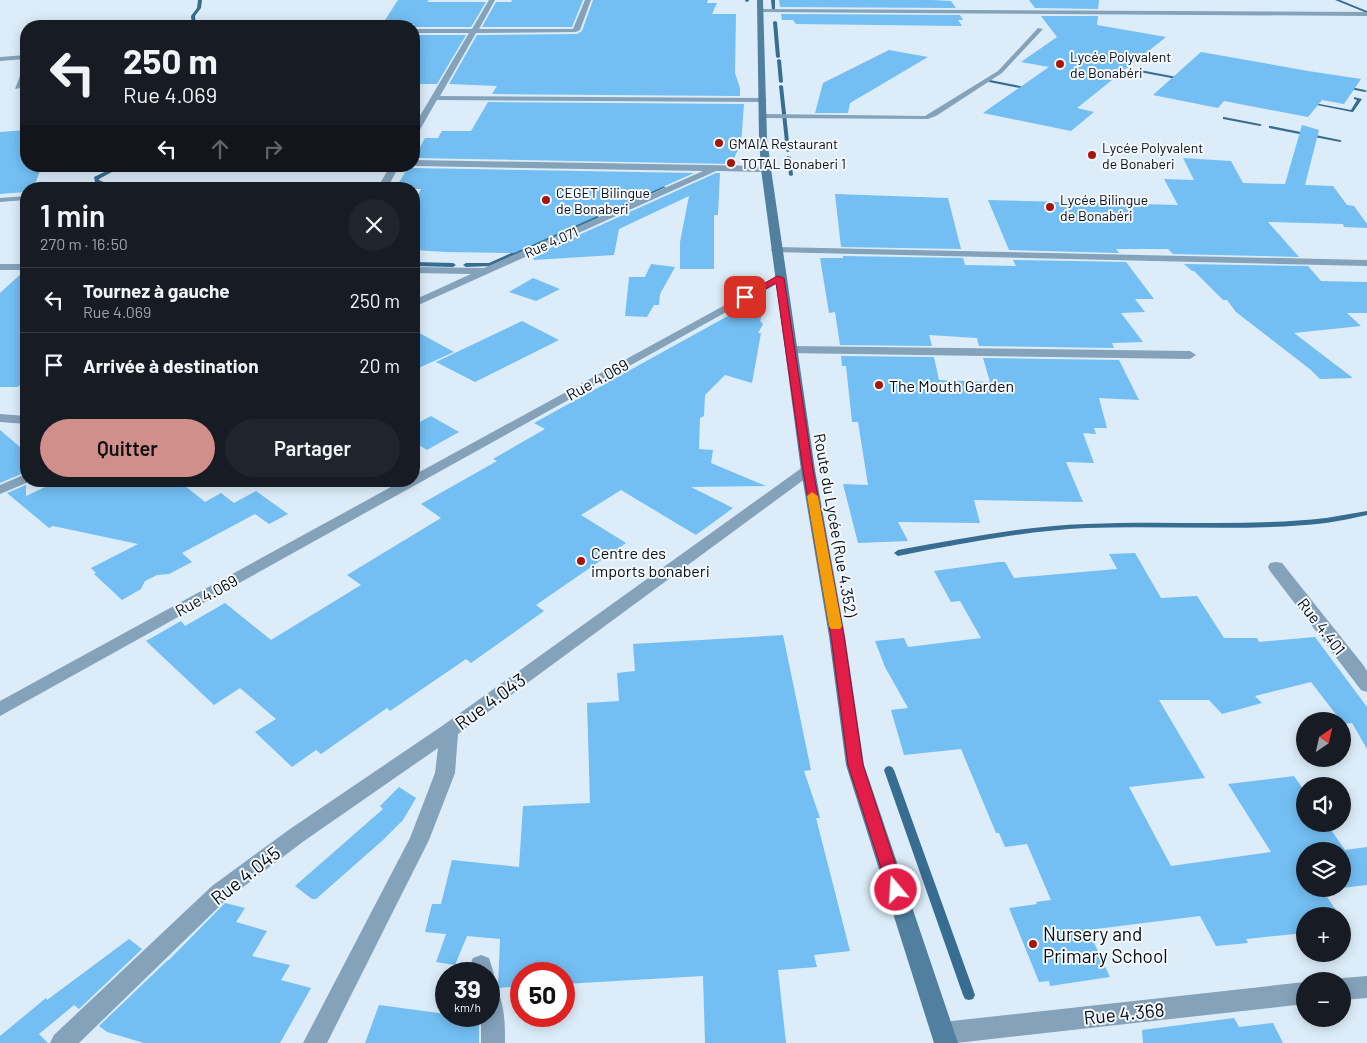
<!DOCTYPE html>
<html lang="fr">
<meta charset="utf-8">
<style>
:root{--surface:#171b24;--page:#20242c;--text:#f1f3f6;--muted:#9ea1a6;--line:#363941;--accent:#d08f8b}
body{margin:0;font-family:Barlow,sans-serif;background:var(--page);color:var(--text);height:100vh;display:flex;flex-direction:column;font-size:19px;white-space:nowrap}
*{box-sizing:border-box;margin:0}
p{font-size:16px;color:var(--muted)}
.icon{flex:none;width:28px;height:28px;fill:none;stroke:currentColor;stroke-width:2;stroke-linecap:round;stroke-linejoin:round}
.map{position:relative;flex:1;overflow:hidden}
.sheet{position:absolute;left:20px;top:182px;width:400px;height:305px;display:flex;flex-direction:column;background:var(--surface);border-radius:20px;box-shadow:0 2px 12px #0003}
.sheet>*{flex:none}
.hud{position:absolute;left:20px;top:20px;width:400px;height:152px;border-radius:20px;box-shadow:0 2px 12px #0003;background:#171b24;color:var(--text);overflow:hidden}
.needle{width:32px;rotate:34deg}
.tools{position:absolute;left:1296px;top:712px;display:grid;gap:10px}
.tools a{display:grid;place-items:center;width:55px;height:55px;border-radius:50%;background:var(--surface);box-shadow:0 2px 12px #0003;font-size:25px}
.speed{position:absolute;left:435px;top:962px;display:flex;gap:10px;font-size:25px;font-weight:700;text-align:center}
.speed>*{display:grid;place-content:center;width:65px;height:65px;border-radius:50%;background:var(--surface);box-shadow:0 2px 12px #0003;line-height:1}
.speed small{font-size:12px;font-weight:400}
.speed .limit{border:8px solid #d22;background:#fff;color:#111}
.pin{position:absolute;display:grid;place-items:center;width:42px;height:42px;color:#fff;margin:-21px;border-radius:10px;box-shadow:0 2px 8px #0006}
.me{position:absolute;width:55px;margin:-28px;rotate:342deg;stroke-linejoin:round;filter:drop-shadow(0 0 4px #0008)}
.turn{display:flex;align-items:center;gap:18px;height:105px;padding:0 20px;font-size:22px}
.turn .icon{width:65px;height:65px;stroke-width:2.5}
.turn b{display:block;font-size:35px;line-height:42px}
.lanes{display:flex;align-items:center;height:48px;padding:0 20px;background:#0003;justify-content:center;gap:25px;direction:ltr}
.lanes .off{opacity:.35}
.round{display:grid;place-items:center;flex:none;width:52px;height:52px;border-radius:26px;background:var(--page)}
.head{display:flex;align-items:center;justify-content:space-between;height:85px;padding:0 20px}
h1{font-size:30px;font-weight:600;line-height:38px}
.action{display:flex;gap:10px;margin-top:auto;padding:10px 20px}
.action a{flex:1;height:58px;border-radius:30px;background:var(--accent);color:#111;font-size:20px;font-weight:600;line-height:58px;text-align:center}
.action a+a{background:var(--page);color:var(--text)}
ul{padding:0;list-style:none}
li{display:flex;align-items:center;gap:15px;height:65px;padding:0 20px;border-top:1px solid var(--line)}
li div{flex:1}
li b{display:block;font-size:19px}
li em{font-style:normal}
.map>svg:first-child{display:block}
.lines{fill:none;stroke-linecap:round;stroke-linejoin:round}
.stream{fill:#376d91;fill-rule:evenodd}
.building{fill:#73bef2}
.lane{fill:#84a2b9;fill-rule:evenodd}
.street{fill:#84a2b9;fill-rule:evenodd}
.secondary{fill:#507fa0;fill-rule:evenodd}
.route{fill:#e11d48;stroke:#92132f}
.slow{fill:#f59e0b}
.poi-dot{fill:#a71508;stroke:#f2f8fd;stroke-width:2}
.labels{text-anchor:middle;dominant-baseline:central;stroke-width:4;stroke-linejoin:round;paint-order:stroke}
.far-poi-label{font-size:14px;fill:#080d11;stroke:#f2f8fd;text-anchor:start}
.far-street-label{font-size:14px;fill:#080d11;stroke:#f2f8fd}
.street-label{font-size:16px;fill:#080d11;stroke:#f2f8fd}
.poi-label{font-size:16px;fill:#080d11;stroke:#f2f8fd;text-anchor:start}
.near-street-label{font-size:19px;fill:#080d11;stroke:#f2f8fd}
.near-poi-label{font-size:19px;fill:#080d11;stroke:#f2f8fd;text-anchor:start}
</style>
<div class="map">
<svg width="1367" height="1043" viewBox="0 0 1367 1043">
<rect width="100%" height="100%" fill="#dcedf9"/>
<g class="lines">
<g class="stream">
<polygon points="198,0 202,0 201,8 195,16 196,26 192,26 191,16 197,8"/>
<polygon points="745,0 749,0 749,1 746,2"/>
<polygon points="771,0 775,0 775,11 772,10"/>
<polygon points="1335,0 1340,0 1367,11 1367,13"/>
<polygon points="775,21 777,22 780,57 778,58 776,57 773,22"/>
<polygon points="779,59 781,60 783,82 781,83 779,82 777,60"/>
<polygon points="1135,69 1182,78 1184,79 1182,80 1134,71"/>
<polygon points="990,80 1030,88 1032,89 1030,90 989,82 989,80"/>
<polygon points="781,85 783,86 790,151 788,152 786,151 779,86"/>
<polygon points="1346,86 1365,90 1367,91 1365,92 1345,88 1344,87"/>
<polygon points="1354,97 1362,99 1353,112 1352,112 1307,103 1309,102 1351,110 1357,100 1354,99"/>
<polygon points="1224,117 1260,124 1262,125 1260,126 1223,119 1223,117"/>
<polygon points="1271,126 1340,140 1342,141 1340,142 1269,128 1269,126"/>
<polygon points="787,156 791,157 793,175 791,176 789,175"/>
<polygon points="117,166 123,166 99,179 99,180 108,184 107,189 103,189 103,186 95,182 94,177"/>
<polygon points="662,186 666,187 609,213 605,212"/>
<polygon points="596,215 599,217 598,218 492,266 466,267 463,265 466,263 489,263"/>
<polygon points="414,262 453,263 456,265 453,267 414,266"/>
<polygon points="417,295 420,297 419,298 414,300 414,296"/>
<path d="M1367,511V515C1353,518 1340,521 1326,523C1246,532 1166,525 1086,528C1023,531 960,544 898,556L894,553L898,550C960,539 1023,526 1086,524C1166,520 1246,527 1326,518C1340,516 1353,513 1367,511Z"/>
<polygon points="889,766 892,767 894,770 975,995 973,999 969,1000 965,999 963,995 884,770 886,767"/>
</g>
</g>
<g class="building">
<polygon points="398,0 429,0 427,2 486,2 471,27 414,27 414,24 395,23 399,20 385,20"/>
<polygon points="512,0 583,0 572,27 482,27 496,2 511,2"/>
<polygon points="593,0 708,0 707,3 717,3 712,14 736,14 735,73 740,88 740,96 492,94 497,86 449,84 477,35 577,34 582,31"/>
<polygon points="779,0 932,0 951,1 956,8 780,7"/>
<polygon points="1029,0 1099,0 1098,9 1035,8"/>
<polygon points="781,14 960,15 963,20 958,20 962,26 796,24 793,20 782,20"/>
<polygon points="1041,16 1098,16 1097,25 1166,37 1077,108 1094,112 1071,131 983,113 1049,67 1021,62 1057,37"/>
<polygon points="414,35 466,35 437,84 414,84"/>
<polygon points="889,50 928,57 850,103 848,113 815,113 823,83"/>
<polygon points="1201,52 1308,71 1361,79 1344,104 1322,100 1308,117 1224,101 1218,108 1153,95"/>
<polygon points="488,102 744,104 741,144 731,164 414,158 425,138 438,138 442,131 471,131"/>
<polygon points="1302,125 1319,130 1305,185 1333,186 1347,205 1354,206 1367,224 1367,228 1344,227 1343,224 1268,222 1299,257 1173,254 1168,249 1116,249 1119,253 1009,250 988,200 1178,205 1164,179 1194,180 1183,158 1231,161 1243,183 1285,184"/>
<polygon points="26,130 26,166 42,166 33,189 26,189 26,192 0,194 0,132"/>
<polygon points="409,166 414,168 694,173 514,253 446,252 414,250 414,203 421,189 395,189"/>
<polygon points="716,173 720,173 718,215 714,215 714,269 680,269 680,242 689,196 619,229 614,255 534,260 533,258 545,253 539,253"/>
<polygon points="835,194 948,198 961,249 841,247"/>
<polygon points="843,256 963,258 965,265 1016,266 1013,260 1126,262 1154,299 1135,299 1145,312 1121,313 1143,342 1112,343 1114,348 979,346 977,338 929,335 932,346 840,345 835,312 829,313 820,258 843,258"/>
<polygon points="651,264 675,267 660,294 659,305 654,305 647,317 625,316 629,277 645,277"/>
<polygon points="1184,264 1308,266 1321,281 1367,282 1367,313 1347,313 1361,326 1294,333 1353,378 1320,379 1311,370 1236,312 1227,300 1223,300 1194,271 1192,271"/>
<polygon points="23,272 26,272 26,379 18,387 0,387 0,293"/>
<polygon points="533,278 560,289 536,301 509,292"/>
<polygon points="737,311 762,315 760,321 763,324 758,333 761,333 752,383 725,375 705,395 704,416 700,418 699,449 713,450 711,463 766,486 691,487 733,508 696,535 621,490 581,515 626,543 536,605 544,611 471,663 466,659 390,711 387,708 321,754 316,750 292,767 255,732 276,719 240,688 214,705 146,641 181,621 185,626 225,603 271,640 361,585 347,575 441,518 421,504 497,461 493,459 545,429 534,423"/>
<polygon points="522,321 559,340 475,382 436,362"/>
<polygon points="414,330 454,352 414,370"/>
<polygon points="841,356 934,357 939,380 990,382 983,358 1119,360 1139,400 1099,398 1107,428 1094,428 1096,434 1083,433 1094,463 1066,462 1083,502 974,500 980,523 898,522 908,541 858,543 843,484 868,485 858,422 852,422 846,366 842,366"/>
<polygon points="431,416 459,432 427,450 414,442 414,425"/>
<polygon points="0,430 26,452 26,472 0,483"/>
<polygon points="58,481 179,481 205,502 221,493 234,503 256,491 288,514 269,524 255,514 182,553 192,562 169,574 157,575 145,581 141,589 122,600 94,574 96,573 91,568 138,544 53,526 49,528 7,493 26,485 26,496"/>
<polygon points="1135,553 1161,598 1197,596 1224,638 1257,638 1259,642 1315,637 1367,707 1367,749 1352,723 1342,724 1342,721 1341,721 1311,682 1255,696 1262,703 1222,714 1209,700 1159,700 1205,778 1129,787 1171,866 1271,852 1228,784 1294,776 1305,792 1305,824 1327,824 1345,850 1367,847 1367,885 1342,888 1342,851 1305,851 1305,889 1340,889 1323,891 1340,916 1305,916 1305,933 1246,939 1248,943 1216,946 1200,916 1088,930 1110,977 1050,986 1049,981 1039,982 1009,908 1037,904 1036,902 1051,900 1027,844 1005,847 999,833 996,833 961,749 904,755 891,710 908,708 885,667 875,641 904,638 908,647 981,638 960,601 951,602 934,571 999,562 1005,562 1014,578 1117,569 1109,554"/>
<polygon points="783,635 811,770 804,771 820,818 816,818 850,951 814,955 817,967 778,970 786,1043 705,1043 703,976 564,984 564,974 521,974 521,986 498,988 500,939 467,936 455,965 436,962 446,934 425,932 432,904 441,904 452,860 519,867 523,806 590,803 587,703 619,701 617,673 635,671 633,644"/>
<polygon points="399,787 416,798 403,820 383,840 316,899 312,899 295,886 383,809 380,806"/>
<polygon points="225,903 245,908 236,922 267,931 252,956 290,965 281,980 311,988 280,1043 144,1043 107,1032 99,1026 168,960 169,960"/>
<polygon points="129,939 142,949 79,1009 74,1005 39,1034 48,1043 0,1043 0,1036 46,998 47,1000"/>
<polygon points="379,1005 446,1014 446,1016 479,1016 479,1043 365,1043"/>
<polygon points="1234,1018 1239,1027 1273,1023 1283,1043 1143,1043 1142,1030"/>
</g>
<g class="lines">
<g class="lane">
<polygon points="1038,28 1043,29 1002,73 936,116 928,119 764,118 761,116 764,114 925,116 998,71"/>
<polygon points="26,55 26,59 0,61 0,57"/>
<polygon points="26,66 26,75 20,88 15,89 23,68"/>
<polygon points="26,196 26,200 0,202 0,198"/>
</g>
<g class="street">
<polygon points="489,0 495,0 479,29 573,29 585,0 591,0 580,30 576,32 476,33 440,96 763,98 767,100 763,102 437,100 418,133 414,136 414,126 469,33 414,33 414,29 472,29"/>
<polygon points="761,9 1367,12 1367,16 759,12 759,10"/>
<polygon points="414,160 766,166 771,169 766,172 716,171 414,307 414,300 471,274 414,273 414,267 484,268 703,171 414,166"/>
<polygon points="390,166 399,166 387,189 377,189"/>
<polygon points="776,247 1367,260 1367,266 772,252 771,250 772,248"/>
<rect x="0" y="264" width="26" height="6"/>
<polygon points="780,275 786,278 784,280 0,716 0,701 402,481 414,481 414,475"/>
<polygon points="791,346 1190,351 1196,355 1190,359 787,353 785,350"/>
<polygon points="0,414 26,416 26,424 0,422"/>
<polygon points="808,466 813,467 815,470 813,473 458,734 455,773 429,840 327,1043 303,1043 410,838 435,773 438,748 304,841 226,900 79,1043 50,1043 54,1035 212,886 290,829 442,726 803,467"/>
<polygon points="26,474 26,481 31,481 0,494 0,485"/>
<polygon points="1276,562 1282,563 1364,666 1367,671 1367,692 1361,690 1270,571 1268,567 1270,563"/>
<polygon points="481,955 489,958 494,974 489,982 489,974 472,974 470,965 473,958"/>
<polygon points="1367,976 1367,998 1342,1000 1342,981 1334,981 1342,978"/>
<polygon points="1305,982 1305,1004 956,1043 935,1041 931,1033 935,1025 943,1022"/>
<path d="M489,986L497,989C505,1007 505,1024 505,1043H481V1016H489Z"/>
</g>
<polygon class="secondary" points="757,0 763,0 767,138 771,169 815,470 845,636 864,765 958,1043 934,1043 846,765 829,636 801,470 761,169 759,138"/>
</g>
<polygon class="route" points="777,276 784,278 813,470 844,636 863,765 904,890 902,895 896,897 891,895 888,890 848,765 831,636 803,470 776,283 748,299 741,297"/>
<polygon class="slow" points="812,492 818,496 842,626 840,629 831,629 829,626 807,496"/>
<g class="poi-dot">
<circle cx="1060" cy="64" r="5"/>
<circle cx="719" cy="143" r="5"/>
<circle cx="1092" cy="155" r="5"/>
<circle cx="731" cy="163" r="5"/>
<circle cx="546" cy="200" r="5"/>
<circle cx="1050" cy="207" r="5"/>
<circle cx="879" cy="385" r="5"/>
<circle cx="581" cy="561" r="5"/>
<circle cx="1033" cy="944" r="5"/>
</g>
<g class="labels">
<g class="far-poi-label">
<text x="1070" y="56">Lycée Polyvalent<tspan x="1070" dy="16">de Bonabéri</tspan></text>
<text x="729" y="143">GMAIA Restaurant</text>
<text x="1102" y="147">Lycée Polyvalent<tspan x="1102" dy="16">de Bonaberi</tspan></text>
<text x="741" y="163">TOTAL Bonaberi 1</text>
<text x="556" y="192">CEGET Bilingue<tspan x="556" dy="16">de Bonaberi</tspan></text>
<text x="1060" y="199">Lycée Bilingue<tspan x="1060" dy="16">de Bonabéri</tspan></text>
</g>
<g class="far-street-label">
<text transform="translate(551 242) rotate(-24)">Rue 4.071</text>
</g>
<g class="street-label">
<text transform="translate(597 379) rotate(-29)">Rue 4.069</text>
<text transform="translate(836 525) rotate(80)">Route du Lycée (Rue 4.352)</text>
<text transform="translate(206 595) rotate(-29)">Rue 4.069</text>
<text transform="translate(1322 626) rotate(52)">Rue 4.401</text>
</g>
<g class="poi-label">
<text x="889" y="385">The Mouth Garden</text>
<text x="591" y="552">Centre des<tspan x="591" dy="18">imports bonaberi</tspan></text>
</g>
<g class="near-street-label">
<text transform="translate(490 701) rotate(-36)">Rue 4.043</text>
<text transform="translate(245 875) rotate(-38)">Rue 4.045</text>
<text transform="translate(1124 1013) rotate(-6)">Rue 4.368</text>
</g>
<g class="near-poi-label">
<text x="1043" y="933">Nursery and<tspan x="1043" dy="22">Primary School</tspan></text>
</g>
</g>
</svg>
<div class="tools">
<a><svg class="needle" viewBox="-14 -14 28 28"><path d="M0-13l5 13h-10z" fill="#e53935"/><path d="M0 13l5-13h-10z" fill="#9ea1a6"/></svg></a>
<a><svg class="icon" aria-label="sound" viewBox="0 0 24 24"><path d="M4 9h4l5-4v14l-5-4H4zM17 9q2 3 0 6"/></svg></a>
<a><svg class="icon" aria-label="layers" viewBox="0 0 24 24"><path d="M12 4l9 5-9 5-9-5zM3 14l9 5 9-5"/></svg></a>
<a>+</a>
<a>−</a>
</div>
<div class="speed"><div>39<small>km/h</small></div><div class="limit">50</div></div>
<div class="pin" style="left:745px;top:297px;background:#d93025"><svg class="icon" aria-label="arrive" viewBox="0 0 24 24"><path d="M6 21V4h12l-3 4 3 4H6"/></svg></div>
<svg class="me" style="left:896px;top:890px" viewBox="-20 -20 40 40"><circle r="17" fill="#e11d48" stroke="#fff" stroke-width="3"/><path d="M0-11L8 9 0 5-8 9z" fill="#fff"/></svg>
<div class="hud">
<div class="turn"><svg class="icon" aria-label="left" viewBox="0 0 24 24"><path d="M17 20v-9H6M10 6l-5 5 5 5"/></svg><div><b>250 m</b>Rue 4.069</div></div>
<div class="lanes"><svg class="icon" aria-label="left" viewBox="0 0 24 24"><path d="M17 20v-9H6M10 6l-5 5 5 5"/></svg><svg class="icon off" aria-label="ahead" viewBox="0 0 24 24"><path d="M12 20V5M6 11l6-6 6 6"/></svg><svg class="icon off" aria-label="right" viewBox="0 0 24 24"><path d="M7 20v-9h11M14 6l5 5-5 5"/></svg></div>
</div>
<section class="sheet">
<div class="head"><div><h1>1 min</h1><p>270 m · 16:50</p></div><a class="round"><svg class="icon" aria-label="close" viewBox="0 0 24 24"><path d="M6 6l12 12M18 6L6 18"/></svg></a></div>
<ul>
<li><svg class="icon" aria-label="left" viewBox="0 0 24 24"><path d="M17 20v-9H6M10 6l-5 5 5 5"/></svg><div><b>Tournez à gauche</b><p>Rue 4.069</p></div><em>250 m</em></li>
<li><svg class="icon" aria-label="arrive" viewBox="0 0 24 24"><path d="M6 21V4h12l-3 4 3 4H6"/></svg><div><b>Arrivée à destination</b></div><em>20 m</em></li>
</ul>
<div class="action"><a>Quitter</a><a>Partager</a></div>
</section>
</div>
